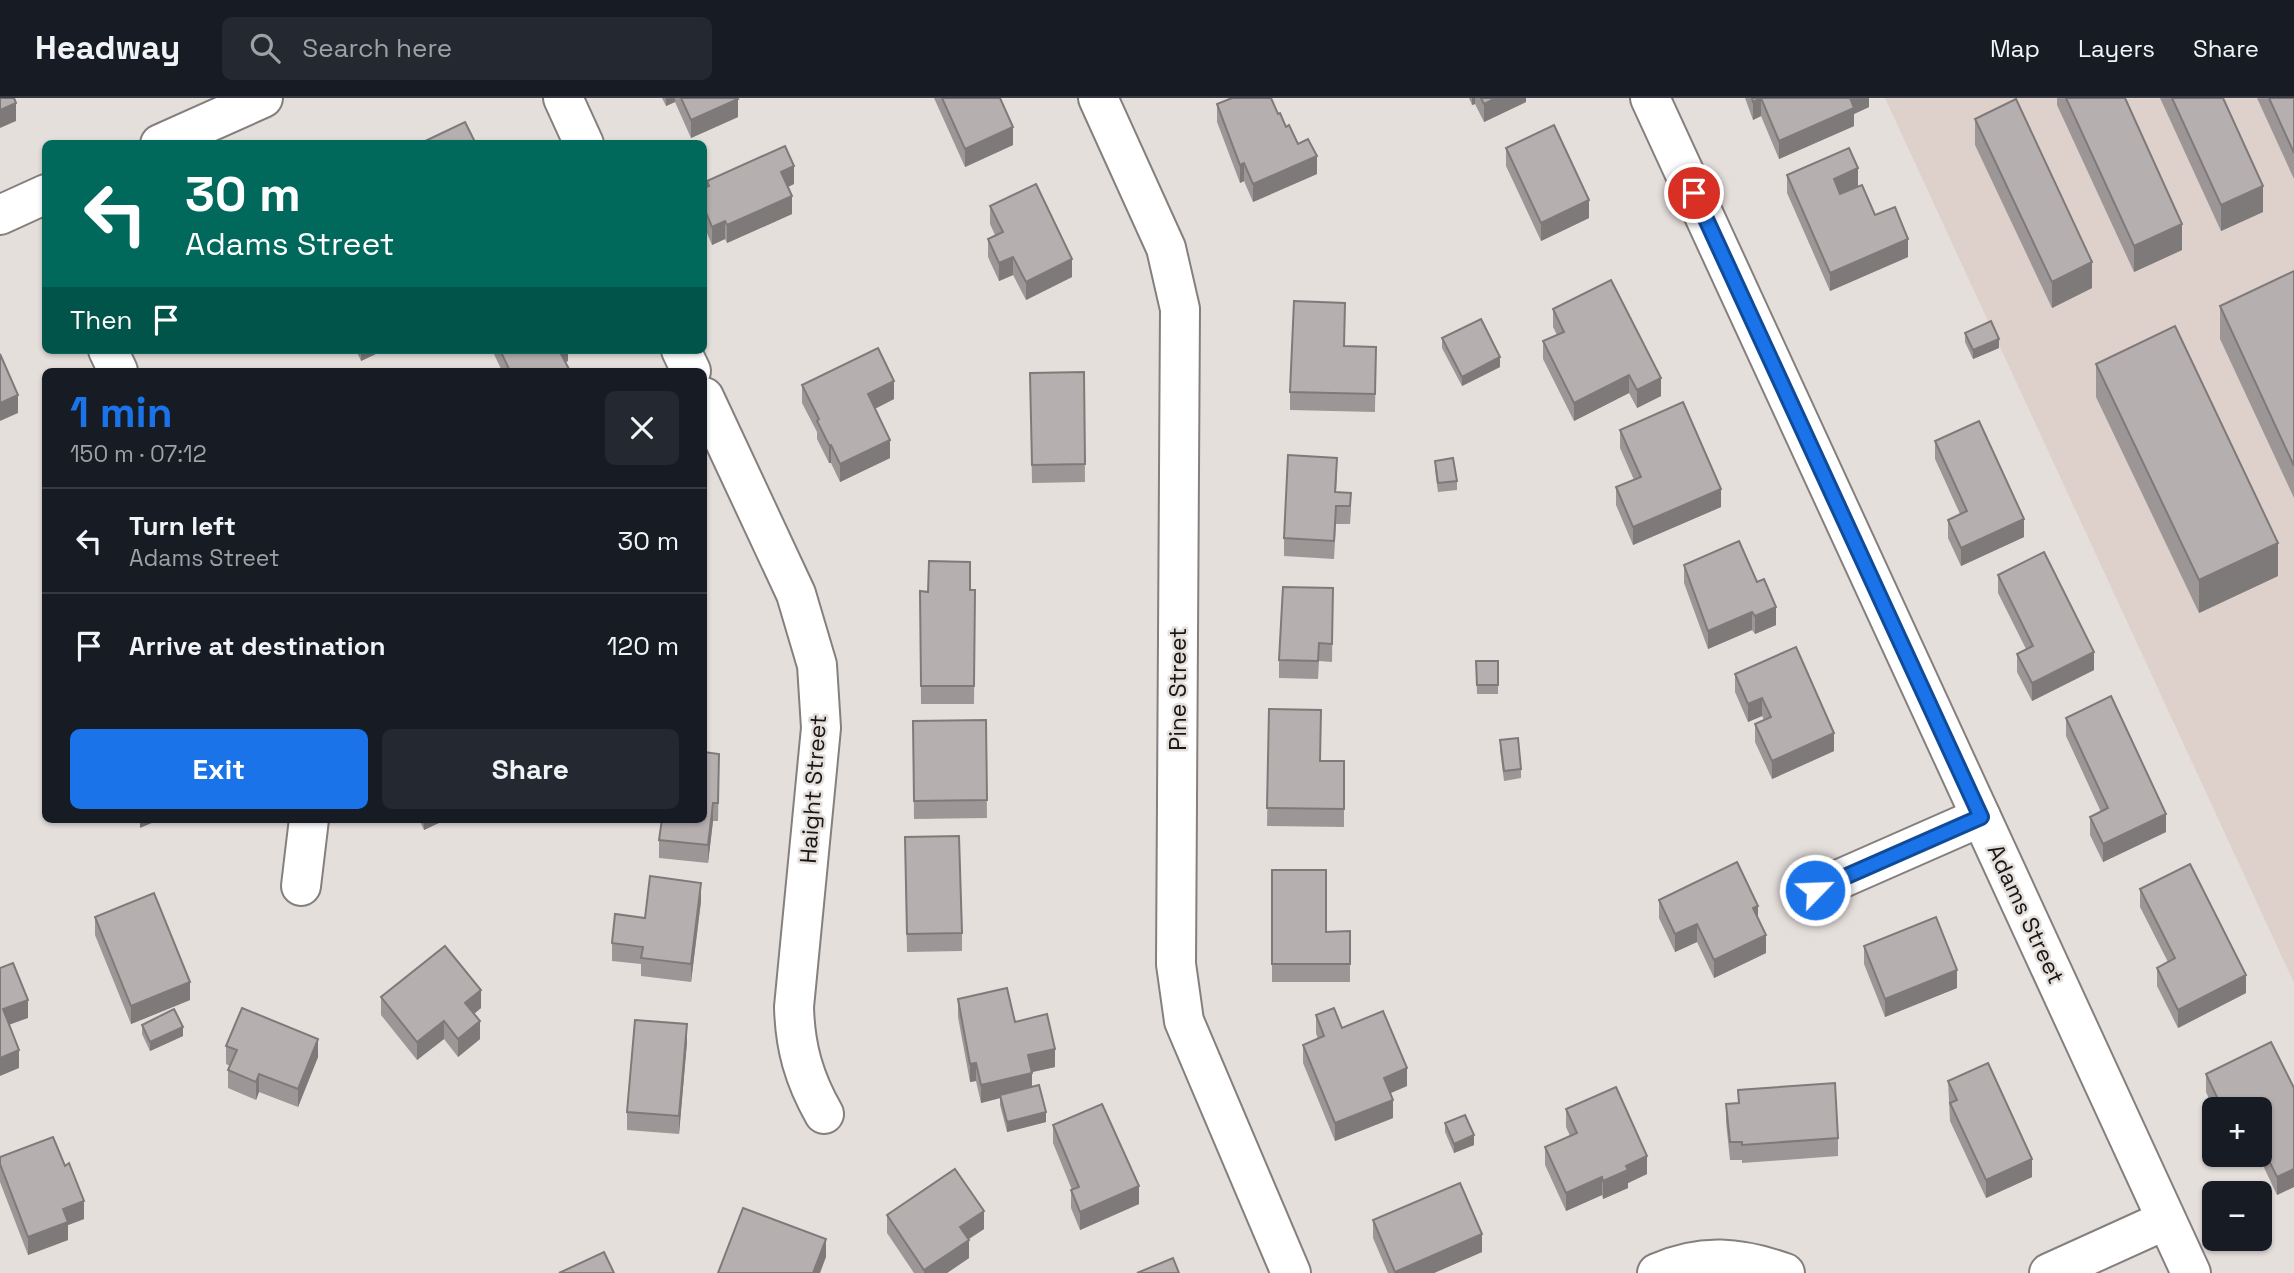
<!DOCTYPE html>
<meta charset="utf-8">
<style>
:root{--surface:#171b24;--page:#242831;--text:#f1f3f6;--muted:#9ea1a6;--line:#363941;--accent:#1a73e8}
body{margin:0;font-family:"Space Grotesk",sans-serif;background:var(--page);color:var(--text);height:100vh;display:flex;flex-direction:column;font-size:26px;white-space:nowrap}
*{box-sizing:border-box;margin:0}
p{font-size:23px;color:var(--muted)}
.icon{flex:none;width:38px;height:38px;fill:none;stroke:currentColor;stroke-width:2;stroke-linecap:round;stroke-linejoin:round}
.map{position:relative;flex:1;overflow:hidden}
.panel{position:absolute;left:42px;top:270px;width:665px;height:455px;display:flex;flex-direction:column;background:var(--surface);border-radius:10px;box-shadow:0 2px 5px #0004}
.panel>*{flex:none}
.hud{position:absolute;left:42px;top:42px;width:665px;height:214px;border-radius:10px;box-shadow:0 2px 5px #0004;background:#00695c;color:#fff;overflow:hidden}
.tools{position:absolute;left:2202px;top:999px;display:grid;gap:14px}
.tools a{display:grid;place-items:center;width:70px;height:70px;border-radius:10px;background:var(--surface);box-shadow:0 2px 5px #0004;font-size:35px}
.pin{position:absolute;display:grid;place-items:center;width:60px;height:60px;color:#fff;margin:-30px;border:4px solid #fff;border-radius:50%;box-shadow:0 2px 7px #0007}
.me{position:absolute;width:77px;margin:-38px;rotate:66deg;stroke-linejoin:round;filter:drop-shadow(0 0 5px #0008)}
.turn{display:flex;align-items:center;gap:24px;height:147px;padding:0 28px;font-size:32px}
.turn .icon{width:91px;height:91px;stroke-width:2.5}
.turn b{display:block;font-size:49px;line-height:60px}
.then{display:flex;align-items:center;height:66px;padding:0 28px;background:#0003;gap:14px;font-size:26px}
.round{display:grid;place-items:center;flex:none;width:74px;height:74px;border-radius:10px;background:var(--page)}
.head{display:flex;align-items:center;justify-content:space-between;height:119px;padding:0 28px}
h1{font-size:42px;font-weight:700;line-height:52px;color:var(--accent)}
.cta{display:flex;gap:14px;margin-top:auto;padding:14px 28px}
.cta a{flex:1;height:80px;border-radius:10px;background:var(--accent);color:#fff;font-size:28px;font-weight:700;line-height:80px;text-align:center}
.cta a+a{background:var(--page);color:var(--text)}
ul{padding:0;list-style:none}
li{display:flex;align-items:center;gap:21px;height:105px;padding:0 28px;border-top:2px solid var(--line)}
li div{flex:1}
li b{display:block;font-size:26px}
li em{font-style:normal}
header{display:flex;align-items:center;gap:42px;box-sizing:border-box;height:98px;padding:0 35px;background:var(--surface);border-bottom:2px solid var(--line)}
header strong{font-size:33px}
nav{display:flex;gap:38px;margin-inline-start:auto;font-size:24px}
.search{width:490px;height:63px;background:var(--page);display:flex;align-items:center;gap:18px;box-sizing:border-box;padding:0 24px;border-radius:10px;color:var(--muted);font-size:26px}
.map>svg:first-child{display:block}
.built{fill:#ded0ca}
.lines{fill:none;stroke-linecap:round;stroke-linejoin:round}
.street-casing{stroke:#857f7d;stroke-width:42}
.street{stroke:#fff;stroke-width:38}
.wall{fill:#9d9696}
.shaded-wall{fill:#7f7a7a}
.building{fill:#b6afaf;stroke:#7f7a7a;stroke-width:2}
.route-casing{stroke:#114b97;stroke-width:18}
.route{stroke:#1a73e8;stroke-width:12}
.labels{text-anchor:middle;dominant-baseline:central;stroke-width:5;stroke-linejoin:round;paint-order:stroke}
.street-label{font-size:23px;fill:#191716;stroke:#e5dfdc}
</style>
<header>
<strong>Headway</strong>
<div class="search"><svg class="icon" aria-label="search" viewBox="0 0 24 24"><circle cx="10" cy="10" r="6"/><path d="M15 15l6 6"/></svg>Search here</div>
<nav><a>Map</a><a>Layers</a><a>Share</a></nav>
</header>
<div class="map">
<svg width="2294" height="1175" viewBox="0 0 2294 1175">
<rect width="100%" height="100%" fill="#e5dfdc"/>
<polygon class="built" points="1885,0 2294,0 2294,885"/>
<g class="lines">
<g class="street-casing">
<g id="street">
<polyline points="563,0 584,46"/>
<polyline points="1098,0 1166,150 1180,211 1176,866 1184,923 1291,1175"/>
<polyline points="1650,0 2191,1175"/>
<polyline points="160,46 263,0"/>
<polyline points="0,117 46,96"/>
<polyline points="108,252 118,273"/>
<polyline points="681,252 691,273"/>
<path d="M704,299L796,496L817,567L821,630L794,909C795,949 804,981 824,1016"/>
<polyline points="301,788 309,721"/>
<polyline points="1815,792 1981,719"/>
<path d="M1657,1175C1702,1155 1740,1159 1785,1175"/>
<polyline points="2049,1175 2166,1122"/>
</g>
</g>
<use href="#street" class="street"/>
</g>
<g class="wall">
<polygon points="662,0 737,0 738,19 691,40 675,4 666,8"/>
<polygon points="934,0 1000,0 1013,47 965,69"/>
<polygon points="1469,0 1526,0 1526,4 1484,24 1475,6 1472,7"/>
<polygon points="1745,0 1869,0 1869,9 1854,16 1854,28 1779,61 1761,18 1753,22"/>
<polygon points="2057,0 2125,0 2182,152 2134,174 2057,7"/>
<polygon points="2160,0 2223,0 2263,114 2221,133"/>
<polygon points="2257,0 2294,0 2294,81"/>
<polygon points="1217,6 1278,16 1317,76 1253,104 1244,83 1240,85 1217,24"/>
<polygon points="1975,21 2092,190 2052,210 1975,47"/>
<polygon points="1506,50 1589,120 1541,143 1506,68"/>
<polygon points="1787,77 1858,88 1875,117 1908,159 1830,193 1787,95"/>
<polygon points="707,83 794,86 788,89 792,116 727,145 725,141 712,147 704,128 704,90 707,89"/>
<polygon points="990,108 1072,179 1026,202 1013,177 999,183 988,159 988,141 995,137 990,126"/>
<polygon points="2294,173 2294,400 2220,241 2220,208"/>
<polygon points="1553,211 1661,298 1637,310 1629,295 1574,323 1543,261 1543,243 1557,237 1553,229"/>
<polygon points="1965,235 1999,250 1973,261 1965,244"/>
<polygon points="1442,240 1500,269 1462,288 1442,250"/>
<polygon points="1345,248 1376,249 1375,314 1290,312 1290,294"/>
<polygon points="356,252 382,252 382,253 361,263"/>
<polygon points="492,252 568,252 568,263 566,264 570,273 502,273"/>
<polygon points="2096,266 2278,478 2199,515 2096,299"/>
<polygon points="1084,274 1085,384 1032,385 1030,275"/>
<polygon points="802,287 894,301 875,311 890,360 840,384 831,365 829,365 817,341 817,334 802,305"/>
<polygon points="1620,332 1721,409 1633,447 1616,407 1616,389 1634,382 1620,350"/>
<polygon points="1935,343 2024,439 1961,468 1948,440 1948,422 1960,416 1935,361"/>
<polygon points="1435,363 1457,383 1457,392 1438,394 1435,372"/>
<polygon points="1337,378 1336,394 1351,395 1351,413 1350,426 1336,426 1334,461 1284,458 1284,440"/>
<polygon points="1684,467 1776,527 1755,536 1752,532 1708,551 1684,485"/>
<polygon points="1998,477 2094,572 2032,603 2017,574 2017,556 2026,551 1998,495"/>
<polygon points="1333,490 1332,564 1319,563 1318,581 1279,580 1279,562"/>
<polygon points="970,492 975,492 974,606 921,606 920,493"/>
<polygon points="46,504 46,527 44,523 44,505"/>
<polygon points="1476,563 1498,563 1498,596 1477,596"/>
<polygon points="1735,576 1834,653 1772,681 1755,644 1755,626 1764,622 1762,618 1748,624 1735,594"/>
<polygon points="1269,611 1320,663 1344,663 1344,729 1267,728"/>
<polygon points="2066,620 2166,734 2103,764 2090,737 2090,719 2101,714 2066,638"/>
<polygon points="986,622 987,720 914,721 913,623"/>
<polygon points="1500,642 1521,671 1521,680 1504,683 1500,652"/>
<polygon points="719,674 718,723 713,723 708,765 659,760 659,742 662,721 660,721 704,721"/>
<polygon points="419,721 447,721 424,732"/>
<polygon points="905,757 962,835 962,853 907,854"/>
<polygon points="1272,772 1326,834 1350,833 1350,884 1272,884"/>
<polygon points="2140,791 2246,895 2178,930 2157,888 2157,870 2168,864 2140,809"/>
<polygon points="1659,802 1758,820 1766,855 1714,880 1697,844 1675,854 1659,820"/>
<polygon points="701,803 691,884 641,878 641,866 612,863 612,845 645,820"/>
<polygon points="95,819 190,902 131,926 95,837"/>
<polygon points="1864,848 1957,890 1885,919 1864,866"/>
<polygon points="381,899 481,910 474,916 480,941 458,959 444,941 417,962 381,917"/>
<polygon points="958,901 1015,924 1055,969 1032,974 1032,989 1046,1024 1007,1034 1000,1007 1000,1000 981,1005 976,983 970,984 958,919"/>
<polygon points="1316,917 1342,930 1407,988 1390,995 1393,1020 1335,1043 1303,965 1303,947 1318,941 1316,935"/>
<polygon points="142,927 183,938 150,953 142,936"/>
<polygon points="687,944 679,1036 627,1032 627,1014"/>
<polygon points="226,948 318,959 298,1009 259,994 256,1002 228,990 228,972 230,968 226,966"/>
<polygon points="2206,976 2294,990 2294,1089 2277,1097 2258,1057 2259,1057 2259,1012 2214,1012 2206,994"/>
<polygon points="1948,983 2032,1079 1986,1100 1950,1023"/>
<polygon points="1738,992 1838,1040 1838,1058 1742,1065 1742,1062 1730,1062 1726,1024 1726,1006 1738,1005"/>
<polygon points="1566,1011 1647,1076 1628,1085 1628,1090 1603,1101 1602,1097 1566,1113 1545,1067 1545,1049 1570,1038 1566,1029"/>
<polygon points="1445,1025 1474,1047 1454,1055 1445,1034"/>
<polygon points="1053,1027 1139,1106 1080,1132 1071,1110 1071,1092 1072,1092 1053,1045"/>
<polygon points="0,1059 84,1121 68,1127 68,1142 28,1157 0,1084"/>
<polygon points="887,1117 984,1131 968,1141 969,1160 947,1175 914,1175 887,1135"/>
<polygon points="1373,1122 1482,1154 1434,1175 1388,1175 1373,1140"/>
</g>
<g class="shaded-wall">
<polygon points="666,0 675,0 675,4 666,8"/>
<polygon points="1472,0 1475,0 1475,6 1472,7"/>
<polygon points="1496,0 1526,0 1526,4 1484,24 1484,6"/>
<polygon points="1761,0 1761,18 1753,22 1753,4"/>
<polygon points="1850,0 1869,0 1869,9 1854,16 1854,28 1779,61 1779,43"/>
<polygon points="738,1 738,19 691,40 691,22"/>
<polygon points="16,5 16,23 0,30 0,12"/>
<polygon points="1013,29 1013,47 965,69 965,51"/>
<polygon points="1317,58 1317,76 1253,104 1253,86"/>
<polygon points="1244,65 1244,83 1240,85 1240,67"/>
<polygon points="794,68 794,86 781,92 781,74"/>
<polygon points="1858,70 1858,88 1834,99 1834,81"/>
<polygon points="2263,88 2263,114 2221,133 2221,107"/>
<polygon points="792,98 792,116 727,145 727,127"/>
<polygon points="1589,102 1589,120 1541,143 1541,125"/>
<polygon points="725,123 725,141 712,147 712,129"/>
<polygon points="2182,126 2182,152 2134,174 2134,148"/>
<polygon points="1908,141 1908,159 1830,193 1830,175"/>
<polygon points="1013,159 1013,177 999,183 999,165"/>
<polygon points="1072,161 1072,179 1026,202 1026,184"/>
<polygon points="2092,164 2092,190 2052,210 2052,184"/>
<polygon points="1999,241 1999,250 1973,261 1973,252"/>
<polygon points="365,252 382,252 382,253 361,263 361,254"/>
<polygon points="558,252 568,252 568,263 558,267"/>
<polygon points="1500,259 1500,269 1462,288 1462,279"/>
<polygon points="1629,277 1629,295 1574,323 1574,305"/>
<polygon points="1661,280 1661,298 1637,310 1637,292"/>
<polygon points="894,283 894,301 868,314 868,296"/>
<polygon points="18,297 18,315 0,323 0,305"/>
<polygon points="890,342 890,360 840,384 840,366"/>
<rect x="829" y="347" width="2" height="18"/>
<polygon points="1721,391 1721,409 1633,447 1633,429"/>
<polygon points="2024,421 2024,439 1961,468 1961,450"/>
<polygon points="2278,445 2278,478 2199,515 2199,482"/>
<polygon points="1776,509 1776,527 1755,536 1755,518"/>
<polygon points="1752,514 1752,532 1708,551 1708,533"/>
<polygon points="2094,554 2094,572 2032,603 2032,585"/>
<polygon points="1762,600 1762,618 1748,624 1748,606"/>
<polygon points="1834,635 1834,653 1772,681 1772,663"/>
<polygon points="713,705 713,723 708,765 708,747"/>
<polygon points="2166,716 2166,734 2103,764 2103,746"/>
<polygon points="140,721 161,721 140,730"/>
<polygon points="424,721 447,721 424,732"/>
<polygon points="701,785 701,803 691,884 691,866"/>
<polygon points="1758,808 1758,826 1753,810"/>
<polygon points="1697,826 1697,844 1675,854 1675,836"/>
<polygon points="1766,837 1766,855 1714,880 1714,862"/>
<polygon points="1957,872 1957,890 1885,919 1885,901"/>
<polygon points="2246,877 2246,895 2178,930 2178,912"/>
<polygon points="190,884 190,902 131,926 131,908"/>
<polygon points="481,892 481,910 465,923 465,905"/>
<polygon points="28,902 28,920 3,929 3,911"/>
<polygon points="444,923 444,941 417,962 417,944"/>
<polygon points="480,923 480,941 458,959 458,941"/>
<polygon points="687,926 687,944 679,1036 679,1018"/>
<polygon points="183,929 183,938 150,953 150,944"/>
<polygon points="318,941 318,959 298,1009 298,991"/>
<polygon points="1055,951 1055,969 1028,975 1028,957"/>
<polygon points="19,952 19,970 0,978 0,960"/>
<polygon points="976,965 976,983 970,984 970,966"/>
<polygon points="1407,970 1407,988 1384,998 1384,980"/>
<polygon points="1032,975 1032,993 1000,997 1000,1000 981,1005 981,987"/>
<polygon points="259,976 259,994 256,1002 256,984"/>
<polygon points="1393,1002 1393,1020 1335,1043 1335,1025"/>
<polygon points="1046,1014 1046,1024 1007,1034 1007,1024"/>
<polygon points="1474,1037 1474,1047 1454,1055 1454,1046"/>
<polygon points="1647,1058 1647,1076 1628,1085 1628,1090 1603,1101 1603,1083 1626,1068"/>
<polygon points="2032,1061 2032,1079 1986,1100 1986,1082"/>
<polygon points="2294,1071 2294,1089 2277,1097 2277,1079"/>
<polygon points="1602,1079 1602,1097 1566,1113 1566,1095"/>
<polygon points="1139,1088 1139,1106 1080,1132 1080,1114"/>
<polygon points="84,1103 84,1121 68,1127 68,1142 28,1157 28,1139 63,1111"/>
<polygon points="984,1113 984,1131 960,1147 960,1129"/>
<polygon points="1482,1136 1482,1154 1434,1175 1395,1175 1395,1174"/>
<polygon points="826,1141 826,1159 820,1175 813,1175"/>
<polygon points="969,1142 969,1160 947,1175 924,1175 924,1172"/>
</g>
<g class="building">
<polygon points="0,0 14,0 16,5 0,12"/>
<polygon points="681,0 737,0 738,1 691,22"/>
<polygon points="942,0 1000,0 1013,29 965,51"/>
<polygon points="1232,0 1271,0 1278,16 1280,15 1286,29 1289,27 1298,46 1308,41 1317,58 1253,86 1244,65 1240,67 1217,6"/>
<polygon points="1481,0 1496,0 1484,6"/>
<polygon points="1752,0 1850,0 1854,10 1779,43 1761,0 1753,4"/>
<polygon points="2066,0 2125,0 2182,126 2134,148"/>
<polygon points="2172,0 2223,0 2263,88 2221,107"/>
<polygon points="2269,0 2294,0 2294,55"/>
<polygon points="2016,1 2092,164 2052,184 1975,21"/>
<polygon points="465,24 476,46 419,46"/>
<polygon points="1554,27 1589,102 1541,125 1506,50"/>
<polygon points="785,48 794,68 781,74 792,98 727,127 725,123 712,129 704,110 704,90 709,88 707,83"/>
<polygon points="1849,50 1858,70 1834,81 1840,96 1862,87 1875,117 1895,109 1908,141 1830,175 1787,77"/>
<polygon points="1036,86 1072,161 1026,184 1013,159 999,165 988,141 1003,134 990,108"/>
<polygon points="2294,173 2294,368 2220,208"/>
<polygon points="1611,182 1661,280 1637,292 1629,277 1574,305 1543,243 1564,234 1553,211"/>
<polygon points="1294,203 1345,205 1344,248 1376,249 1375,296 1290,294"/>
<polygon points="1481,221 1500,259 1462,279 1442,240"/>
<polygon points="1991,223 1999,241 1973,252 1965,235"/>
<polygon points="2175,228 2278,445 2199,482 2096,266"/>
<polygon points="878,250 894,283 868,296 890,342 840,366 831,347 829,347 817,323 819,321 802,287"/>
<polygon points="500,252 559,252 570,273 510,273"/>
<polygon points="0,256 18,297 0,305"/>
<polygon points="1084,274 1085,366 1032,367 1030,275"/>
<polygon points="1683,304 1721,391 1633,429 1616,389 1641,379 1620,332"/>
<polygon points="1979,323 2024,421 1961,450 1948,422 1967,413 1935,343"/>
<polygon points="1288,357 1337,360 1335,394 1351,395 1350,408 1336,408 1334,443 1284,440"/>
<polygon points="1453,360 1457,383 1438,385 1435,363"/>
<polygon points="1739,443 1757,484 1764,481 1776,509 1755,518 1752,514 1708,533 1684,467"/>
<polygon points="2044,454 2094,554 2032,585 2017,556 2033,548 1998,477"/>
<polygon points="929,463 970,464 970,492 975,492 974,588 921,588 920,493 928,494"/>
<polygon points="1283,489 1333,490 1332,546 1319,545 1318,563 1279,562"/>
<polygon points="1796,549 1834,635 1772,663 1755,626 1771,619 1762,600 1748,606 1735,576"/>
<polygon points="1476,563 1498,563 1498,587 1477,587"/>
<polygon points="2111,598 2166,716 2103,746 2090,719 2108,710 2066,620"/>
<polygon points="1269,611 1321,612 1320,663 1344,663 1344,711 1267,710"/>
<polygon points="986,622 987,702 914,703 913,623"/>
<polygon points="1518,640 1521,671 1504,673 1500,642"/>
<polygon points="704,654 719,656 718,705 713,705 708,747 659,742 662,721 704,721"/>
<polygon points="959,738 962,835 907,836 905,739"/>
<polygon points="1737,764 1758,808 1753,810 1766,837 1714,862 1697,826 1675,836 1659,802"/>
<polygon points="2190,766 2246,877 2178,912 2157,870 2175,860 2140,791"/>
<polygon points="1272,772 1326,772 1326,834 1350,833 1350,866 1272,866"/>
<polygon points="650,778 701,785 691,866 641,860 643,849 612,845 615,816 645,820"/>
<polygon points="154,795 190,884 131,908 95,819"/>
<polygon points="1936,819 1957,872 1885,901 1864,848"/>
<polygon points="445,848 481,892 465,905 480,923 458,941 444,923 417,944 381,899"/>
<polygon points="13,865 28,902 3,911 19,952 0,960 0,870"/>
<polygon points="1007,890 1015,924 1047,916 1055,951 1028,957 1032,975 981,987 976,965 970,966 958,901"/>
<polygon points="242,910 318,941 298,991 259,976 256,984 228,972 237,952 226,948"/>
<polygon points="1334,910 1342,930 1383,913 1407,970 1384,980 1393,1002 1335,1025 1303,947 1324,938 1316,917"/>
<polygon points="174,911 183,929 150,944 142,927"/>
<polygon points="635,922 687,926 679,1018 627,1014"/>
<polygon points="2271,944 2294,990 2294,1071 2277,1079 2259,1042 2259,1012 2244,1012 2243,1009 2237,1012 2223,1012 2206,976"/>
<polygon points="1988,965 2032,1061 1986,1082 1950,1005 1957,1002 1948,983"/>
<polygon points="1835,985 1838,1040 1742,1047 1742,1044 1730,1044 1726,1006 1739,1005 1738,992"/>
<polygon points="1039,987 1046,1014 1007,1024 1000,997"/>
<polygon points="1616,989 1647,1058 1626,1068 1628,1072 1603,1083 1602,1079 1566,1095 1545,1049 1577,1035 1566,1011"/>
<polygon points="1102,1006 1139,1088 1080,1114 1071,1092 1079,1089 1053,1027"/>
<polygon points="1465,1017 1474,1037 1454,1046 1445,1025"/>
<polygon points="53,1039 65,1068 69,1065 84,1103 63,1111 68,1124 28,1139 0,1066 0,1059"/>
<polygon points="955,1071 984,1113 960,1129 969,1142 924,1172 887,1117"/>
<polygon points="1460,1085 1482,1136 1395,1174 1373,1122"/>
<polygon points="743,1110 826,1141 813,1175 718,1175"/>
<polygon points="604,1154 614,1175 559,1175"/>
<polygon points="1173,1160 1179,1175 1137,1175"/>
</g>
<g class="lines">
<g class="route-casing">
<polyline id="route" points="1694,95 1981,719 1815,792"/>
</g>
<use href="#route" class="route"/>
</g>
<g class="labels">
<g class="street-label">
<text transform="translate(1178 591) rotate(-90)">Pine Street</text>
<text transform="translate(813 691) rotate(-86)">Haight Street</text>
<text transform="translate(2026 816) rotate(65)">Adams Street</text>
</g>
</g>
</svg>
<div class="tools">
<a>+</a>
<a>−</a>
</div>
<div class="pin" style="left:1694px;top:95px;background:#d93025"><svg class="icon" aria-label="arrive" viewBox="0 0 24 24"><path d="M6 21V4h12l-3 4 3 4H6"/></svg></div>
<svg class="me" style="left:1815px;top:792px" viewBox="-20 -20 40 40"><circle r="17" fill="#1a73e8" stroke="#fff" stroke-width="3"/><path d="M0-11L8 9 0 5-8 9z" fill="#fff"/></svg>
<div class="hud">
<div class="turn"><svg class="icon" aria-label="left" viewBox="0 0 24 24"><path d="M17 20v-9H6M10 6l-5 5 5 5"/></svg><div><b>30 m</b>Adams Street</div></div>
<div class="then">Then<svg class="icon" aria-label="arrive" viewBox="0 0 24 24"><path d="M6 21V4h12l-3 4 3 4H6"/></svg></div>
</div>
<section class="panel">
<div class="head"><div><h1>1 min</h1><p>150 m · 07:12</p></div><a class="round"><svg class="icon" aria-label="close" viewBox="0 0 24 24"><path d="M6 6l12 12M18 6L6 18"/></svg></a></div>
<ul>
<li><svg class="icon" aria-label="left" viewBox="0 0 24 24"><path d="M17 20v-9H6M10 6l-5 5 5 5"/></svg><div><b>Turn left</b><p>Adams Street</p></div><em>30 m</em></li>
<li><svg class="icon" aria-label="arrive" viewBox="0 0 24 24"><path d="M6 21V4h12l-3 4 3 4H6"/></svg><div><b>Arrive at destination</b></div><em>120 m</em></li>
</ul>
<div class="cta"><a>Exit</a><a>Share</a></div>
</section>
</div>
